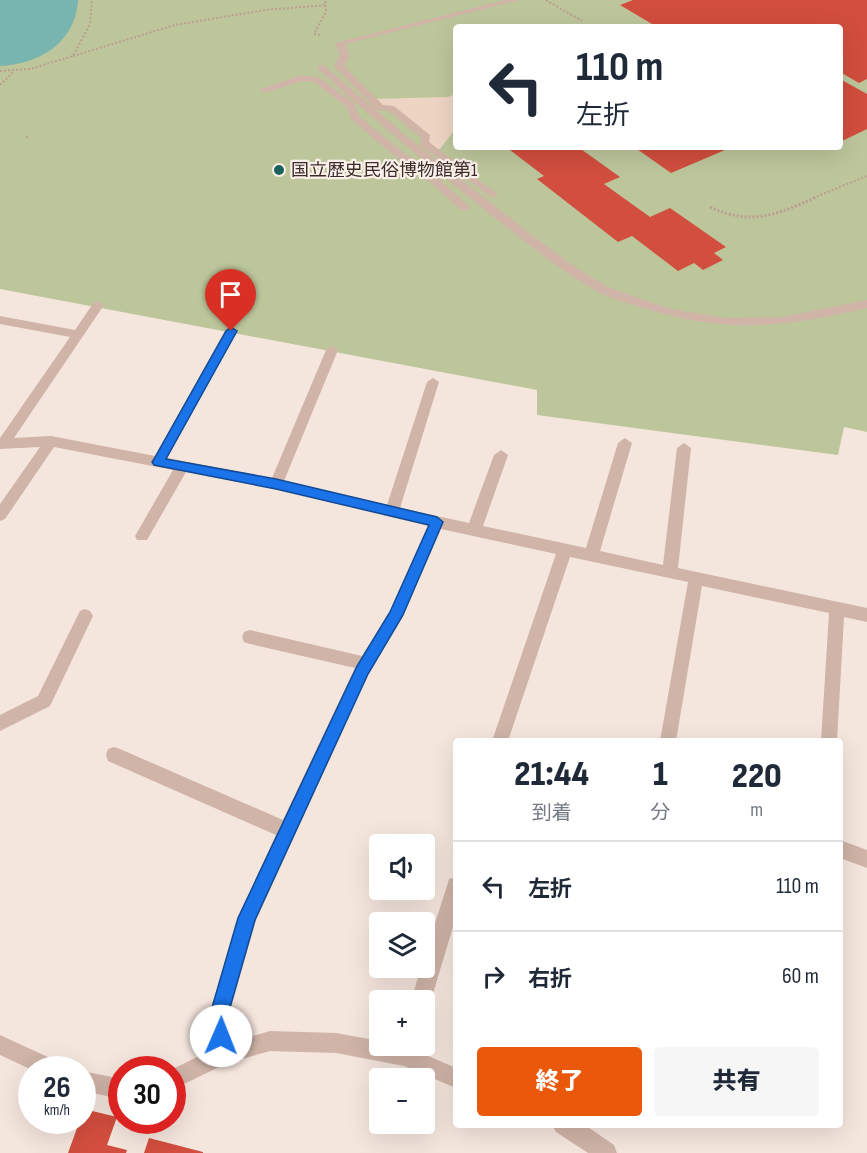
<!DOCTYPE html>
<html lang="ja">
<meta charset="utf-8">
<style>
:root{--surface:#fff;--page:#f6f6f7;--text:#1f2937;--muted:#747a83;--line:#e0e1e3;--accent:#ea580c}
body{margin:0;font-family:"Sofia Sans Condensed","Noto Sans JP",sans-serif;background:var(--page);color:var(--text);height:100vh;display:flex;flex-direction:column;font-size:22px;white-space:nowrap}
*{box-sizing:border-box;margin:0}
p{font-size:20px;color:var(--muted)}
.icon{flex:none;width:33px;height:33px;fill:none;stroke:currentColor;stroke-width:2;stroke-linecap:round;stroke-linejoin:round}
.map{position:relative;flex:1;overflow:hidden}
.drawer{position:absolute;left:453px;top:738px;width:390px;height:390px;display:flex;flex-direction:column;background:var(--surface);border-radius:6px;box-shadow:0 6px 24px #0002}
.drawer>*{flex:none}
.hud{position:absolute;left:453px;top:24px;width:390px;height:126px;border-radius:6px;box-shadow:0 6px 24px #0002;background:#fff;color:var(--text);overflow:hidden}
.tools{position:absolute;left:369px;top:834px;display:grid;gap:12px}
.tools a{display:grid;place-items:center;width:66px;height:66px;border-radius:6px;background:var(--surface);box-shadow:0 6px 24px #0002;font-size:30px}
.speed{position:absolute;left:18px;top:1056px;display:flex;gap:12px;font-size:30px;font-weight:700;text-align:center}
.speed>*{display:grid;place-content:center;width:78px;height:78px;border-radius:50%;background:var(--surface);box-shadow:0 6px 24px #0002;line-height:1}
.speed small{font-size:15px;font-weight:400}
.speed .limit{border:9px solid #d22;background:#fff;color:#111}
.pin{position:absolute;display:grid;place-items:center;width:51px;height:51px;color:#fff;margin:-62px -26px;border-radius:50% 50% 50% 0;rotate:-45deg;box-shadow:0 0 6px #0007}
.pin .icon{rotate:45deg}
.me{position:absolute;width:66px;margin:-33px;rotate:1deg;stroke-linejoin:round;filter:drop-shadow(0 0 4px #0008)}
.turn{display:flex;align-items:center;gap:21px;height:126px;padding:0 24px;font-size:27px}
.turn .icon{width:78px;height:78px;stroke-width:2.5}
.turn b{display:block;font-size:42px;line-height:51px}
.eta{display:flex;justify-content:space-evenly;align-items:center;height:102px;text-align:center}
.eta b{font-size:36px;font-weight:800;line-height:42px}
.button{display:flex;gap:12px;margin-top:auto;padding:12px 24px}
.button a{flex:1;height:69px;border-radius:6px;background:var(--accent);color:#fff;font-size:24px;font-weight:800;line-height:69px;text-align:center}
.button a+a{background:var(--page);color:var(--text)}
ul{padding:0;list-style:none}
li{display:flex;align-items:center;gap:18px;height:90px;padding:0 24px;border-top:2px solid var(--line)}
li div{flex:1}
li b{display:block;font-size:22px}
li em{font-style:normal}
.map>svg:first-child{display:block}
.green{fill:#bdc69b;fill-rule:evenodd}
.plaza{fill:#eed5c3}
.water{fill:#79b5af}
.building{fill:#d24e3e}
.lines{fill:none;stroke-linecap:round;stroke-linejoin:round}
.path-far1{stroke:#bb9e91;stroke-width:2;stroke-dasharray:2 2;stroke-linecap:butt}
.path{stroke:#bb9e91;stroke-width:3;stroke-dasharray:2 2;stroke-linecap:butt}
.minor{fill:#cfb4a7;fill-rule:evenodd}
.route{fill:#1a73e8;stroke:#114b97;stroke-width:1.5}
.poi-dot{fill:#19615c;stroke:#fcf1ea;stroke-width:2}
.labels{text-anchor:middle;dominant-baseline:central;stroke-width:4.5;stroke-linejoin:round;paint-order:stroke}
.far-poi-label{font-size:18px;fill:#3b2c28;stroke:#fcf1ea;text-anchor:start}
</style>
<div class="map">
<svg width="867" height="1153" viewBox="0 0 867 1153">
<rect width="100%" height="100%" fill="#f5e6dd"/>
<path class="green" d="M0,0H867V432L844,427L838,455L537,415V390L0,289ZM456,27H840V147H456Z"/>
<polygon class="plaza" points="456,94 456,128 440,149 434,150 426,137 392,108 380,108 371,99 448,97"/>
<path class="water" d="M0,0H78V3C73,45 38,64 0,66Z"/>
<g class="building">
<polygon points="633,0 867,0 867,79 859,83 840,72 840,27 657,27 620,5"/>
<polygon points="840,79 867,94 867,129 840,142"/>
<polygon points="506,147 578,147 620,177 604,184 650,217 670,208 726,247 714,253 723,260 703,270 694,263 678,271 632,236 618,242 537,179 544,176"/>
<polygon points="634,147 732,147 671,173"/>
<polygon points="84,1109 117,1117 107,1145 127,1150 126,1153 68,1153 80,1120 82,1120"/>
<polygon points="149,1138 203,1152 203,1153 144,1153"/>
</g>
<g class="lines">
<g class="path-far1">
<polyline points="546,0 582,21"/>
<polyline points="320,35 314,34 326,12 325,0"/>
<polyline points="73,56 175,25 265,10 327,5"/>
<polyline points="0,71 30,69 73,56 90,24 92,0"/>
<polyline points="0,85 14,71"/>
<polyline points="26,137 30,138"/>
<polyline points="813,198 867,176"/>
</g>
<path class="path" d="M710,207C751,226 777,215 816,197"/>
<g class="minor">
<polygon points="505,0 520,0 345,44 350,55 344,66 383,105 394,106 430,135 429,142 496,193 497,195 492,198 420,145 421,138 389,111 377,110 334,66 340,55 335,43"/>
<path d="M318,65H324L405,135L533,236L578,269L610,288L671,309L726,318L781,317L867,300V308C790,327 724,334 647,309C631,304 614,300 600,293C558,270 522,239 485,210C428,165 372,118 318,69Z"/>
<polygon points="301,75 320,78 354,103 359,116 405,154 419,161 469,206 469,210 461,210 411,165 397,158 351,119 346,106 314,82 302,81 264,93 259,90"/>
<polygon points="98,301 104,305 14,438 51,436 155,456 225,331 231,327 237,331 167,458 272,478 326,350 332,346 338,350 284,481 387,505 427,382 433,378 439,382 400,508 469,523 494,455 501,450 508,455 483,526 586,548 618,443 625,438 632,443 600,551 663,565 677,448 684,443 691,448 678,568 867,608 867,622 844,617 837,741 821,741 829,613 702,586 676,741 660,741 688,582 570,557 508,741 492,741 556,554 441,529 401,620 368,674 256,920 228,1018 232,1042 270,1031 336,1033 380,1041 380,1046 405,1046 456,1068 456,1088 404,1066 336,1053 270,1051 227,1063 172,1090 171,1070 213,1049 208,1018 238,918 276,835 108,761 106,755 108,749 114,747 120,749 283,820 355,668 250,644 244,642 242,637 244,632 250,630 362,656 390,612 428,526 276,489 186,472 147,540 137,540 135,536 173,470 54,447 5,519 0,521 0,504 40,447 0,449 0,438 70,337 0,324 0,316 75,330 94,302"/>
<polygon points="85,609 90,611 93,616 50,706 0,731 0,715 38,696 80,611"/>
<polygon points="840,840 867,850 867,868 840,858"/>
<polygon points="456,877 456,917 431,1000 428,1007 424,1008 424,1000 411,1000 421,968 424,968 424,957 447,886 449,879"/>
<polygon points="0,1035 61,1063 64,1070 32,1070 0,1055"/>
<polygon points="82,1071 122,1079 122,1099 82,1091"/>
<polygon points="552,1125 585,1125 614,1145 617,1153 588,1153 556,1132"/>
</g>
</g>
<polygon class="route" points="231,327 237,331 166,459 276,479 437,517 443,522 403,615 368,674 255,920 227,1018 230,1036 228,1043 221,1045 215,1043 209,1018 238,918 357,666 390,612 429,525 276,489 154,465 152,462 154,459 226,331"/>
<circle class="poi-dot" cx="279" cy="170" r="6"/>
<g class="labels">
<g class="far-poi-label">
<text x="291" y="170">国立歴史民俗博物館第1</text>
</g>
</g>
</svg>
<div class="tools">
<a><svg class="icon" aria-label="sound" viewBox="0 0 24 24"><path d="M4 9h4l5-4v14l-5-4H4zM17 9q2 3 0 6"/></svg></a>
<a><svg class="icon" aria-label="layers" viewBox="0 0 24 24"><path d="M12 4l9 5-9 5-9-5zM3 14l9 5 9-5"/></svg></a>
<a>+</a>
<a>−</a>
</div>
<div class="speed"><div>26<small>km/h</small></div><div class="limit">30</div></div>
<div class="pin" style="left:231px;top:331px;background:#d93025"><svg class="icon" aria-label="arrive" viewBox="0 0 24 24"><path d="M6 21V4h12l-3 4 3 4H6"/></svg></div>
<svg class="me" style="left:221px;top:1036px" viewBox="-20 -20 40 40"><circle r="19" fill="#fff"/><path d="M0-13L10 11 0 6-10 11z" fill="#1a73e8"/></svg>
<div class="hud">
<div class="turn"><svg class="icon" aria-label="left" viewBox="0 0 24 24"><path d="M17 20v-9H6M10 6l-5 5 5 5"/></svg><div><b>110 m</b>左折</div></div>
</div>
<section class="drawer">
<div class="eta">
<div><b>21:44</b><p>到着</p></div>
<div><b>1</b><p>分</p></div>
<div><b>220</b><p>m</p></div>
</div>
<ul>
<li><svg class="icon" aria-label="left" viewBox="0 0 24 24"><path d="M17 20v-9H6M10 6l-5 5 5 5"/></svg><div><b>左折</b></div><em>110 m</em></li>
<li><svg class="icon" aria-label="right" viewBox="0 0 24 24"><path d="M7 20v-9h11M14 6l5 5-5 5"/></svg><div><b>右折</b></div><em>60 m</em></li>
</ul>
<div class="button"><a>終了</a><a>共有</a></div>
</section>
</div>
